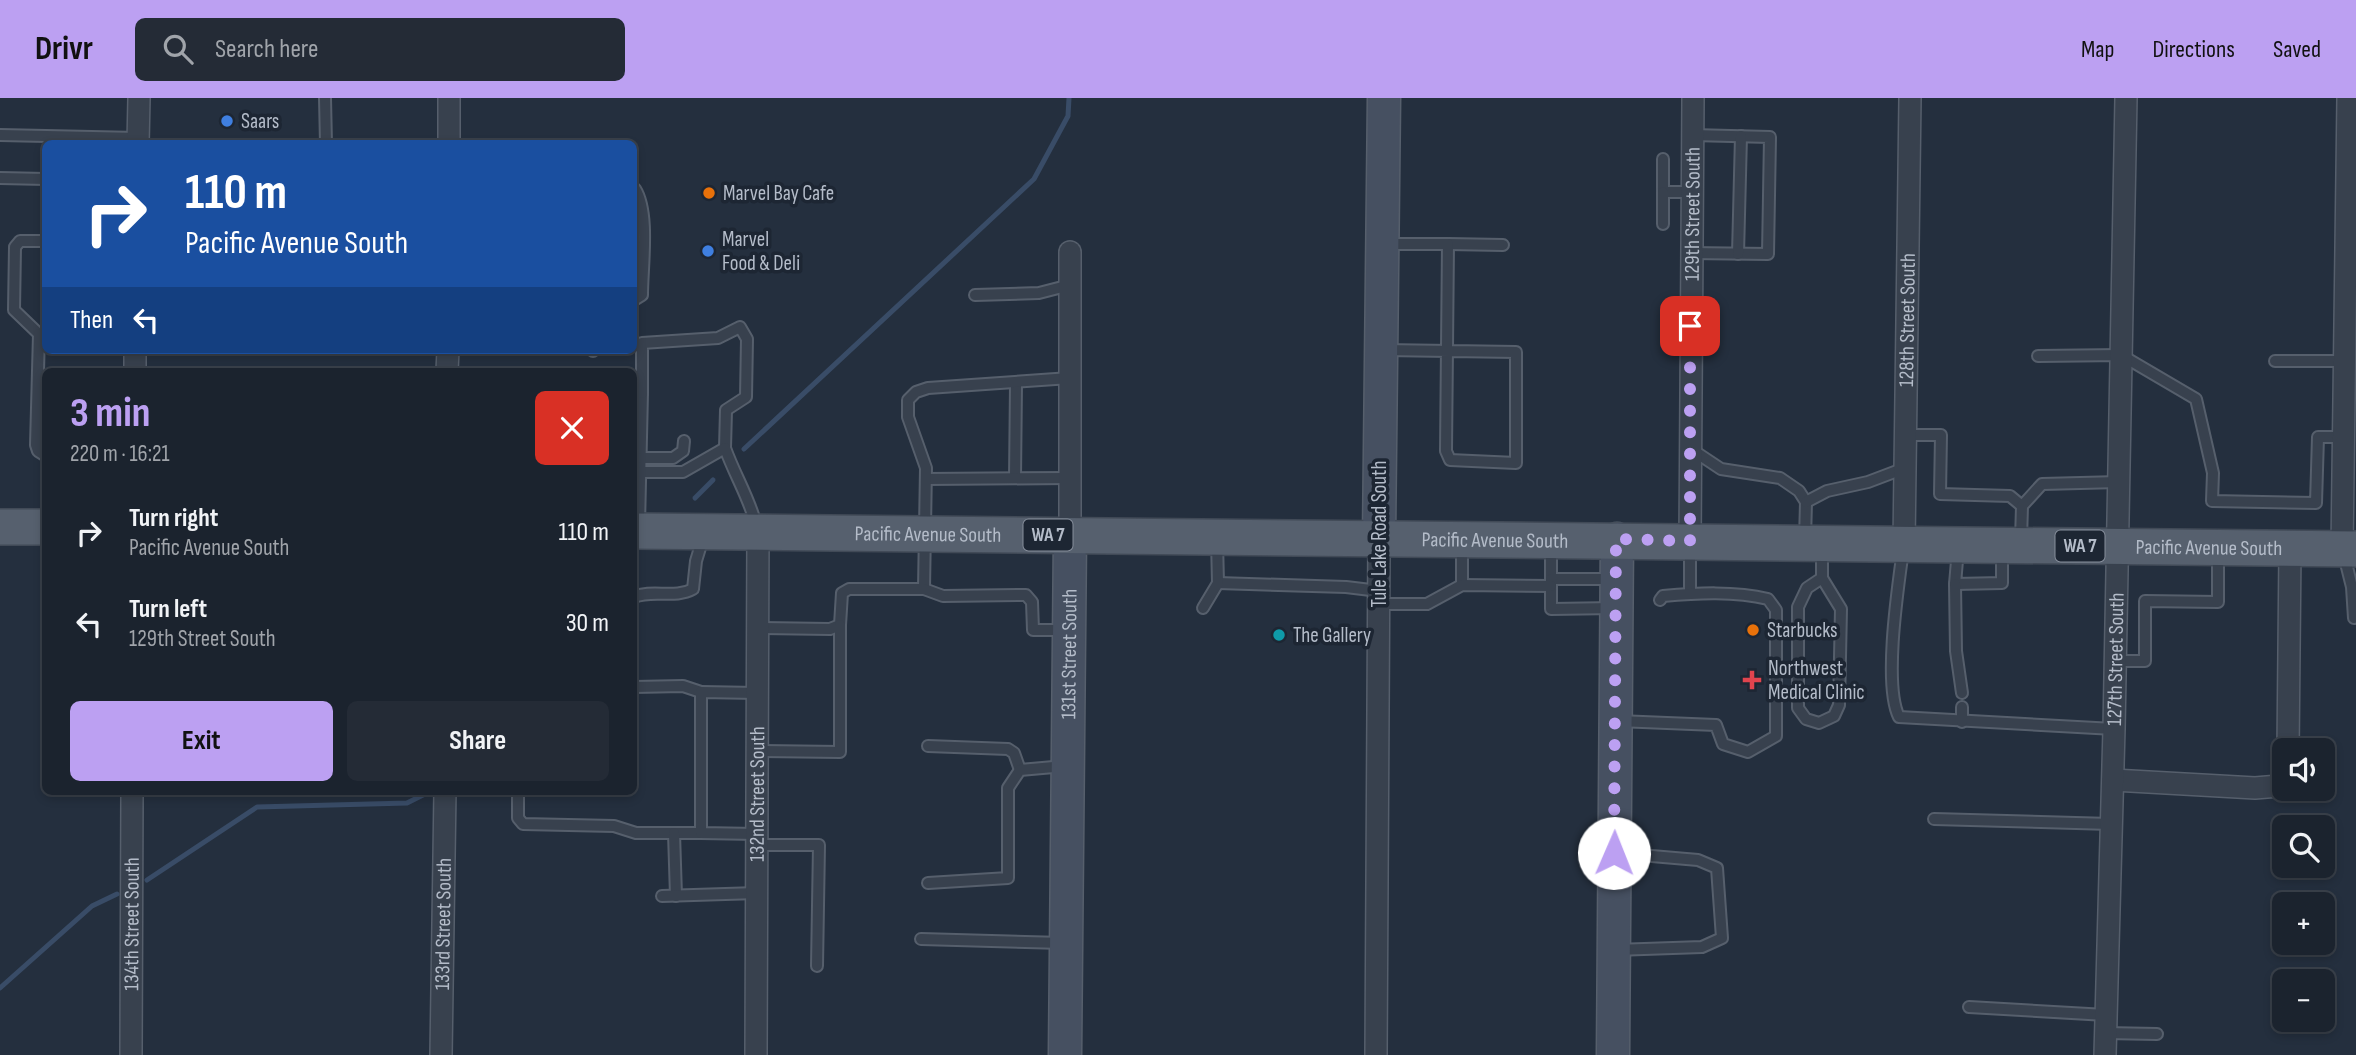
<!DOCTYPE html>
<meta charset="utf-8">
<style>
:root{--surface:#1b232e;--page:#242b36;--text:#f1f3f6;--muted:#a0a4aa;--line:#39404a;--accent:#bca0f2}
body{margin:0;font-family:"Sofia Sans Condensed",sans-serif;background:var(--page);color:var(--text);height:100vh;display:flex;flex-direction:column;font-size:26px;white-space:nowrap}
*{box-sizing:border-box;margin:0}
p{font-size:23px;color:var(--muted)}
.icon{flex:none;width:38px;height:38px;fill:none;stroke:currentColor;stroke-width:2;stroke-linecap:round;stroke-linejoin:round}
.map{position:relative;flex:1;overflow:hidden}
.drawer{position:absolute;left:42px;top:270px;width:595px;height:427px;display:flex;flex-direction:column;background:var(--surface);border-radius:10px;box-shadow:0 4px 10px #0003,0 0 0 2px var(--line)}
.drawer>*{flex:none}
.guide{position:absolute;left:42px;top:42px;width:595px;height:214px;border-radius:10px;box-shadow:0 4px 10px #0003,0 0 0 2px var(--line);background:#1a4fa0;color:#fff;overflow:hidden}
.buttons{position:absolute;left:2272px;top:640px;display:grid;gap:14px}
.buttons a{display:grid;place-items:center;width:63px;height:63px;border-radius:10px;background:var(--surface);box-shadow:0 4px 10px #0003,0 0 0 2px var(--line);font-size:35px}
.pin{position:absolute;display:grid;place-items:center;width:60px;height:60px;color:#fff;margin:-30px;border-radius:14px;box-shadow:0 4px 10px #0006}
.me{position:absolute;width:77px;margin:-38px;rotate:1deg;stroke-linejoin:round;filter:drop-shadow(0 0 5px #0008)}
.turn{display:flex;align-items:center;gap:24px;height:147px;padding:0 28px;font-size:32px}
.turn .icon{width:91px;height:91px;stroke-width:2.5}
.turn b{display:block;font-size:49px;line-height:60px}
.then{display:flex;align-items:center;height:66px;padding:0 28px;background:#0003;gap:14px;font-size:26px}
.round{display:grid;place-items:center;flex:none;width:74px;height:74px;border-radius:10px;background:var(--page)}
.overview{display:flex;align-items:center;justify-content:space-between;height:119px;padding:0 28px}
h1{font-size:42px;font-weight:700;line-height:52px;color:var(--accent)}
.action{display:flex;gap:14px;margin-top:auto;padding:14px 28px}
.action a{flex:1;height:80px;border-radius:10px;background:var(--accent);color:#111;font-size:28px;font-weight:700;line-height:80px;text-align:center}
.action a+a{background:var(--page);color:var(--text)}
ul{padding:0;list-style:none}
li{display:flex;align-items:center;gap:21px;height:91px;padding:0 28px}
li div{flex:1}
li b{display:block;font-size:26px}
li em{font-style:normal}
header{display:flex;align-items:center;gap:42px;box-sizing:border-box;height:98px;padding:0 35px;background:var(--accent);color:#111}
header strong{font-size:33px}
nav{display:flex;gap:38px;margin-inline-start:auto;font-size:24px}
.search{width:490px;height:63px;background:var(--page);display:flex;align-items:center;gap:18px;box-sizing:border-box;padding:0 24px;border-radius:10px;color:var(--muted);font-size:26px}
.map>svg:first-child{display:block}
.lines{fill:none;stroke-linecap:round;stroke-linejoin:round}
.stream{stroke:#394c67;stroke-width:5}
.lane-casing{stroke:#565f6c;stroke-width:14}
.street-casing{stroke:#565f6c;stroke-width:24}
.secondary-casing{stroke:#565f6c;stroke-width:35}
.primary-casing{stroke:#414a57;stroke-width:38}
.lane{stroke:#38414e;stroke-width:10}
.street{stroke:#38414e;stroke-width:21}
.secondary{stroke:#465061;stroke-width:32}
.primary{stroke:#56606e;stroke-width:35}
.route{stroke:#bca0f2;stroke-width:12;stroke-dasharray:0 21.6}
.shop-dot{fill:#3f7fe0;stroke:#1d2633;stroke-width:2.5}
.food-dot{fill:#e8710a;stroke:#1d2633;stroke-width:2.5}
.culture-dot{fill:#0f9aa8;stroke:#1d2633;stroke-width:2.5}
.health-dot{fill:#e0444e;stroke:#1d2633;stroke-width:2.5}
.labels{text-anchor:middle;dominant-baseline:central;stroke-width:7;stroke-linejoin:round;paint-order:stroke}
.shield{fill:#1d2633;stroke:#878f9c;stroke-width:2}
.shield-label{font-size:19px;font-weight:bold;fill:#b4bcc9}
.poi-label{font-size:21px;fill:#b4bcc9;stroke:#1d2633;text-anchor:start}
.street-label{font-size:21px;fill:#b4bcc9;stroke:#1d2633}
</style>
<header>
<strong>Drivr</strong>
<div class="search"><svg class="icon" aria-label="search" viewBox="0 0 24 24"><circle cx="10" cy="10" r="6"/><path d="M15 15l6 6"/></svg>Search here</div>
<nav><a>Map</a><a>Directions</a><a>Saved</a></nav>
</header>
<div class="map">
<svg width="2356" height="957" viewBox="0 0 2356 957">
<rect width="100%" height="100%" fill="#242f3e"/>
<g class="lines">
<g class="stream">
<polyline points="744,351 1034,81 1068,18 1069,0"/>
<polyline points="695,400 713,382"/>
<polyline points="147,782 257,709 407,705 431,693"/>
<polyline points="0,890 92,808 117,796"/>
</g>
<g class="lane-casing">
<g id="lane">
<polyline points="325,0 326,46"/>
<polyline points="0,37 138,40"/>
<polyline points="1663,61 1663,94 1691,94"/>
<polyline points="0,80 46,81"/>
<polyline points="1663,94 1663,126"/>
<polyline points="46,143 20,143 15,149 14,212 39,236 46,236"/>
<polyline points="1448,146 1503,147"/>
<polyline points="1690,155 1768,156 1770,39 1692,37"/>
<polyline points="1738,156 1741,38"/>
<polyline points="975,197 1039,195 1070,187"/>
<path d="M634,202L642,197C642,168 650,115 635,91"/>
<polyline points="39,236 36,347 38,353 46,358"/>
<polyline points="1384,252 1516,254 1516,365 1450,362 1446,353 1448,146 1386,146"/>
<polyline points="593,253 593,252"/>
<polyline points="2038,258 2121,257 2196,301 2213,375 2212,403 2316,405 2318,339 2344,339"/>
<polyline points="2275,263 2345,263"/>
<polyline points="634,295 642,295 639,427"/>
<polyline points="642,295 642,245 718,240 740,229 747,241 746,299 726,312 725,350"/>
<polyline points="1906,337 1941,337 1940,396 2010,398 2022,408"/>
<polyline points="1691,351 1721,371 1780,380 1799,393 1806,404 1805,442"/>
<polyline points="641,360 673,360 683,353 684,343"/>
<path d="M640,374H683L725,350C735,378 750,401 757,430"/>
<polyline points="1015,380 1016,286"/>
<polyline points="926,381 1070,380"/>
<polyline points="1806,404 1827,393 1868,384 1905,370"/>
<polyline points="2021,442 2022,408 2042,386 2119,384"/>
<polyline points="1551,447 1551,511 1615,510"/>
<polyline points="1822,451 1822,480 1841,511 1839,607 1834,618 1819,625 1806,621 1798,610 1798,509 1807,490 1822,480"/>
<polyline points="1958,451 1955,486 2002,485 2002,451"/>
<path d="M1903,452C1898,489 1883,587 1899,619L2114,631"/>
<polyline points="2344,457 2352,489 2354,520"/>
<polyline points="1551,481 1614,481"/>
<polyline points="1218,485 1346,489 1379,493"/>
<polyline points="1955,486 1956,553 1962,595"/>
<polyline points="1462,487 1462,447"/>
<polyline points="924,491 926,370 908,319 908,302 916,294 928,290 1070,280"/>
<polyline points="1690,496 1690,449"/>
<path d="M634,499C652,491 675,501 693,491L696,463L703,440"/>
<polyline points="1379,506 1427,506 1462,487 1551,488"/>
<polyline points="1203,510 1218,485 1217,443"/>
<polyline points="758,530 830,531 840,527 842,495 849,491 924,491 943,498 1026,497 1032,504 1033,532 1066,532"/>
<polyline points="2116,563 2145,563 2145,503 2218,504 2218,454"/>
<polyline points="634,589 683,588 701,594"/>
<path d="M1618,623L1716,627L1723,646L1748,654L1776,638V512L1768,501C1735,493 1697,495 1663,498L1660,502"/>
<polyline points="1962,624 1962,609"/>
<polyline points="928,648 1008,651 1014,655 1020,672"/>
<polyline points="757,653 840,654 840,527"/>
<polyline points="518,693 518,720 523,726 614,728 636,735 701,735"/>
<polyline points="1934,721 2111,726"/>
<polyline points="674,735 676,798"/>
<polyline points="757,736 701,735 701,594 757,595"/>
<polyline points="757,747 819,747 817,868"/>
<polyline points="928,785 1008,780 1008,690 1020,672 1065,668"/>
<polyline points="662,798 757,795"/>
<polyline points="921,841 1063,845"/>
<polyline points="1615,852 1702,849 1722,840 1717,770 1698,762 1617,755"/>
<polyline points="1969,909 2106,917"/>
<polyline points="2105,935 2157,936"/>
</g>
</g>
<g class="street-casing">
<g id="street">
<polyline points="138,46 139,0"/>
<polyline points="449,46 449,0"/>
<polyline points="135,273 135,252"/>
<polyline points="447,273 448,252"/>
<polyline points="1070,437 1070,154"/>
<path id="s1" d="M1690,443L1693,0"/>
<path id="s2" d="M1904,446L1910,0"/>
<polyline points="2342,451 2348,0"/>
<polyline points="2288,653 2290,452"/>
<polyline points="2113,682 2255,690 2279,688 2284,681"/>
<path id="s3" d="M131,957L132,693"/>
<path id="s4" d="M441,957L445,693"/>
<path id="s5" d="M756,957L758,434"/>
<polyline points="1376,957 1379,440"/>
<path id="s6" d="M2105,957L2114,631L2126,0"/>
</g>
</g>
<g class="secondary-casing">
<g id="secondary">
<polyline points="1379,440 1384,0"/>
<path id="s7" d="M1065,957L1070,437"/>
<polyline points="1613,957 1617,441"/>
</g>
</g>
<g class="primary-casing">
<g id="primary">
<polyline points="0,429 46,429"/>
<path id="s8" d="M634,433L2356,451"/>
</g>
</g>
<use href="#lane" class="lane"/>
<use href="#street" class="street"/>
<use href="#secondary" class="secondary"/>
<use href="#primary" class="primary"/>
</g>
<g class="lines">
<polyline class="route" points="1614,755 1616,441 1690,443 1690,228"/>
</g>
<g class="shop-dot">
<circle cx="227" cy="23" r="7"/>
<circle cx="708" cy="153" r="7"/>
</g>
<g class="food-dot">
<circle cx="709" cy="95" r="7"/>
<circle cx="1753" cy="532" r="7"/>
</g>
<circle class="culture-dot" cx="1279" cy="537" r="7"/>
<path class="health-dot" d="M1748.5 571.5h7v7h7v7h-7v7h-7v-7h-7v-7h7z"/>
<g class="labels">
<g class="shield">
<rect x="1023.5" y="421.5" width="49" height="31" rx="5"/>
<rect x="2055.5" y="432.5" width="49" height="31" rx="5"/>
</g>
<g class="shield-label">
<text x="1048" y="437">WA 7</text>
<text x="2080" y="448">WA 7</text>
</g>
<g class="poi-label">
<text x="241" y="23">Saars</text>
<text x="723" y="95">Marvel Bay Cafe</text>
<text x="722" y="141">Marvel<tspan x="722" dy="24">Food &amp; Deli</tspan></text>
<text x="1767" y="532">Starbucks</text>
<text x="1293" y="537">The Gallery</text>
<text x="1768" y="570">Northwest<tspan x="1768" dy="24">Medical Clinic</tspan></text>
</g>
<g class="street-label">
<text stroke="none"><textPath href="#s1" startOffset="327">129th Street South</textPath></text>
<text stroke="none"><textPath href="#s2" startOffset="224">128th Street South</textPath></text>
<text stroke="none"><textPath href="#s8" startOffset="294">Pacific Avenue South</textPath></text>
<text transform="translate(1379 436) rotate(-90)">Tule Lake Road South</text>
<text stroke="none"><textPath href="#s8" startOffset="861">Pacific Avenue South</textPath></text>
<text stroke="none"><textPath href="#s8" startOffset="1575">Pacific Avenue South</textPath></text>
<text stroke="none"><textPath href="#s7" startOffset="401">131st Street South</textPath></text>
<text stroke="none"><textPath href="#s6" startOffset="396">127th Street South</textPath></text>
<text stroke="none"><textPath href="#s5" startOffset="261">132nd Street South</textPath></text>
<text stroke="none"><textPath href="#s3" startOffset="131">134th Street South</textPath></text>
<text stroke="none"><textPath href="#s4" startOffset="131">133rd Street South</textPath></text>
</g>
</g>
</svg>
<div class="buttons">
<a><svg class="icon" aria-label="sound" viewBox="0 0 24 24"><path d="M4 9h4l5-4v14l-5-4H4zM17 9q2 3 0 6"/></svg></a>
<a><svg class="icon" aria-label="search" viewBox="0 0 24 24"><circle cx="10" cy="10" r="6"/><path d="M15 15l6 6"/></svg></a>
<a>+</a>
<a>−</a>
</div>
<div class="pin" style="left:1690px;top:228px;background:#d93025"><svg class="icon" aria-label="arrive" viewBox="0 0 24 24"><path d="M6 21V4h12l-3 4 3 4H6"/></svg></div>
<svg class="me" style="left:1614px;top:755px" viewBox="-20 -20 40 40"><circle r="19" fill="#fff"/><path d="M0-13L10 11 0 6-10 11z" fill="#bca0f2"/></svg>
<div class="guide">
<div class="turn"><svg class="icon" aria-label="right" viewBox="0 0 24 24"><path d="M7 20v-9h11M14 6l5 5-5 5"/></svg><div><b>110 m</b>Pacific Avenue South</div></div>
<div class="then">Then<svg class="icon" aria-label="left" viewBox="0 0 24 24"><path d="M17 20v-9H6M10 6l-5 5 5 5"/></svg></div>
</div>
<section class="drawer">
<div class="overview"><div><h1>3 min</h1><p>220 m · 16:21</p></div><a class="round" style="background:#d93025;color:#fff"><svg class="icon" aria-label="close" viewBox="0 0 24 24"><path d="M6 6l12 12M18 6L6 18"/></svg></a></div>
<ul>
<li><svg class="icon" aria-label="right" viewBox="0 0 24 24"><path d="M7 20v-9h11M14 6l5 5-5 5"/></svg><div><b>Turn right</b><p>Pacific Avenue South</p></div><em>110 m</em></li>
<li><svg class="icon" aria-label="left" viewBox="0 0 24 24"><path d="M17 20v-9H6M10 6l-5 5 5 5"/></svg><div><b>Turn left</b><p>129th Street South</p></div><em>30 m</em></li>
</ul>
<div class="action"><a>Exit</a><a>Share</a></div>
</section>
</div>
